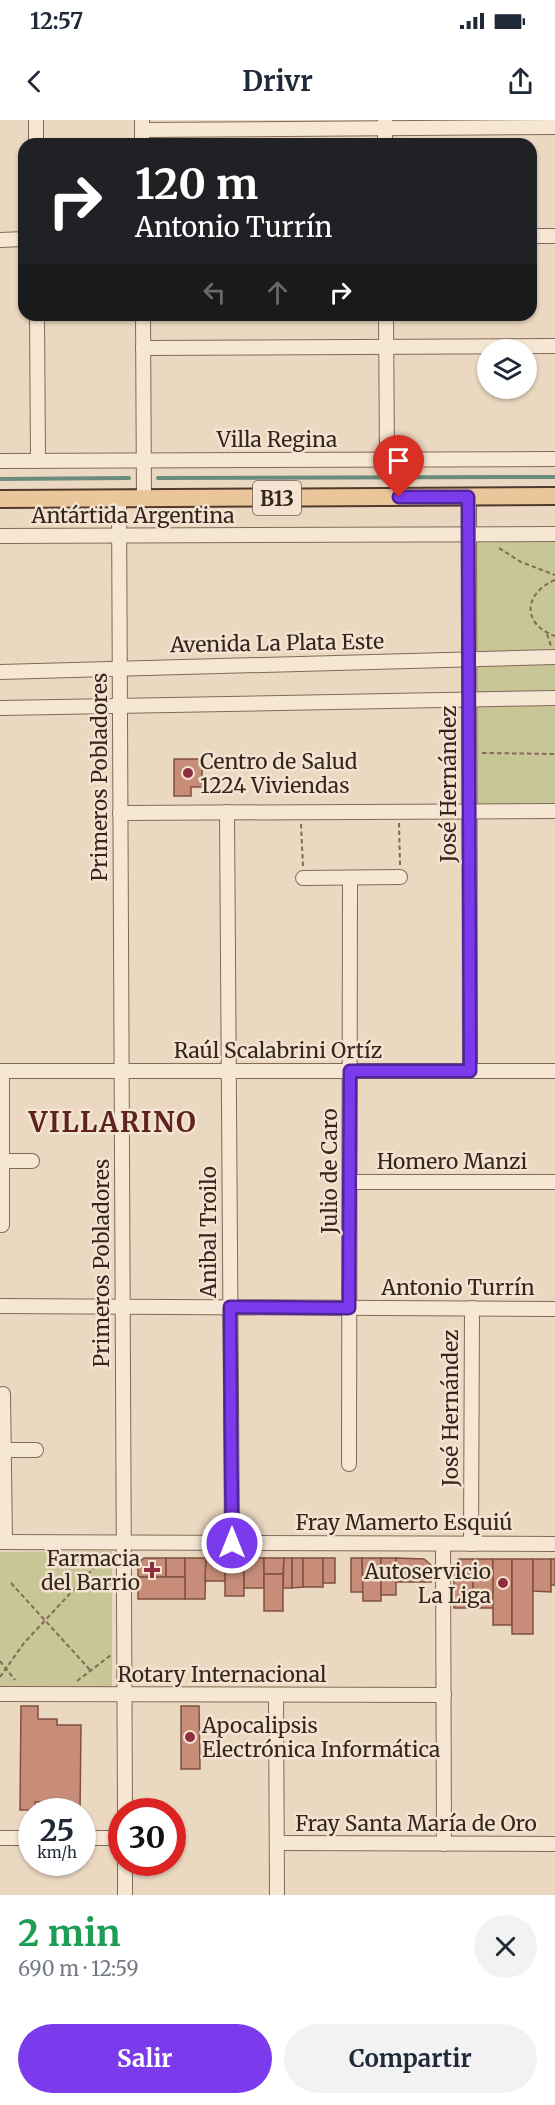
<!DOCTYPE html>
<html lang="es">
<meta charset="utf-8">
<style>
:root{--surface:#fff;--page:#f2f2f3;--text:#1f2937;--muted:#747a83;--accent:#7c3aed}
body{margin:0;font-family:Merriweather,serif;background:var(--page);color:var(--text);height:100vh;display:flex;flex-direction:column;font-size:22px;white-space:nowrap}
*{box-sizing:border-box;margin:0}
p{font-size:20px;color:var(--muted)}
.icon{flex:none;width:33px;height:33px;fill:none;stroke:currentColor;stroke-width:2;stroke-linecap:round;stroke-linejoin:round}
.map{position:relative;height:1775px;overflow:hidden}
.side{display:flex;flex-direction:column;background:var(--surface);flex:1}
.side>*{flex:none}
.top-card{position:absolute;left:18px;top:18px;width:519px;height:183px;border-radius:18px;box-shadow:0 2px 4px #0004;background:#202124;color:#fff;overflow:hidden}
.buttons{position:absolute;left:477px;top:219px;display:grid;gap:12px}
.buttons a{display:grid;place-items:center;width:60px;height:60px;border-radius:50%;background:var(--surface);box-shadow:0 2px 4px #0004;font-size:30px}
.speed{position:absolute;left:18px;top:1678px;display:flex;gap:12px;font-size:30px;font-weight:700;text-align:center}
.speed>*{display:grid;place-content:center;width:78px;height:78px;border-radius:50%;background:var(--surface);box-shadow:0 2px 4px #0004;line-height:1}
.speed small{font-size:15px;font-weight:400}
.speed .limit{border:9px solid #d22;background:#fff;color:#111}
.pin{position:absolute;display:grid;place-items:center;width:51px;height:51px;color:#fff;margin:-62px -26px;border-radius:50% 50% 50% 0;rotate:-45deg;box-shadow:0 0 6px #0007}
.pin .icon{rotate:45deg}
.me{position:absolute;width:66px;margin:-33px;rotate:0deg;stroke-linejoin:round;filter:drop-shadow(0 0 4px #0008)}
.turn{display:flex;align-items:center;gap:21px;height:126px;padding:0 18px;font-size:27px}
.turn .icon{width:78px;height:78px;stroke-width:2.5}
.turn b{display:block;font-size:42px;line-height:51px}
.lanes{display:flex;align-items:center;height:57px;padding:0 18px;background:#0003;justify-content:center;gap:30px;direction:ltr}
.lanes .off{opacity:.35}
.round{display:grid;place-items:center;flex:none;width:63px;height:63px;border-radius:32px;background:var(--page)}
.summary{display:flex;align-items:center;justify-content:space-between;height:102px;padding:0 18px}
h1{font-size:36px;font-weight:700;line-height:45px;color:#1e9e55}
.cta{display:flex;gap:12px;margin-top:auto;padding:12px 18px}
.cta a{flex:1;height:69px;border-radius:36px;background:var(--accent);color:#fff;font-size:24px;font-weight:700;line-height:69px;text-align:center}
.cta a+a{background:var(--page);color:var(--text)}
.status{display:flex;justify-content:space-between;align-items:center;height:42px;padding:0 30px;background:var(--surface);direction:ltr}
.status svg{height:16px;fill:currentColor}
header{display:flex;justify-content:space-between;align-items:center;height:78px;padding:0 18px;background:var(--surface);font-size:27px;font-weight:700}
.map>svg:first-child{display:block}
.green{fill:#c8c696}
.lines{fill:none;stroke-linecap:round;stroke-linejoin:round}
.stream{stroke:#6c8b7e;stroke-width:4}
.building{fill:#c78d79;stroke:#815041;stroke-width:1.5}
.minor-casing{stroke:#83695a;stroke-width:16}
.major-casing{stroke:#51392e;stroke-width:20}
.path{stroke:#83695a;stroke-width:2;stroke-dasharray:4.5 3;stroke-linecap:butt}
.minor{stroke:#f6e7d4;stroke-width:14}
.major{stroke:#ecc69b;stroke-width:16}
.route-casing{stroke:#51269a;stroke-width:15}
.route{stroke:#7c3aed;stroke-width:10}
.poi-dot{fill:#8e2e3e;stroke:#f3e3d0;stroke-width:2}
.labels{text-anchor:middle;dominant-baseline:central;stroke-width:5;stroke-linejoin:round;paint-order:stroke}
.shield{fill:#f3e3d0;stroke:#6d5e53;stroke-width:1.5}
.shield-label{font-size:20px;font-weight:bold;fill:#34251d}
.street-label{font-size:21px;fill:#34251d;stroke:#f3e3d0}
.poi-label{font-size:21px;fill:#34251d;stroke:#f3e3d0;text-anchor:start}
.district-label{font-size:27px;font-weight:bold;letter-spacing:1.5px;fill:#5e2320;stroke:#f3e3d0}
</style>
<div class="status"><b>12:57</b><svg viewBox="0 0 49 12"><path d="M0 12V9h3v3zM5 12V6h3v6zM10 12V3h3v9zM15 12V0h3v12zM26 1h20v11H26zM47 4h2v5h-2z"/></svg></div>
<header><svg class="icon" aria-label="back" viewBox="0 0 24 24"><path d="M15 5l-7 7 7 7"/></svg>Drivr<svg class="icon" aria-label="share" viewBox="0 0 24 24"><path d="M12 15V3M7 8l5-5 5 5M5 13v7h14v-7"/></svg></header>
<div class="map">
<svg width="555" height="1775" viewBox="0 0 555 1775">
<rect width="100%" height="100%" fill="#ebd8c1"/>
<g class="green">
<rect x="474" y="421" width="81" height="264"/>
<polygon points="112,1431 112,1572 0,1572 0,1432"/>
</g>
<g class="lines">
<g class="stream">
<polyline points="158,358 555,357"/>
<polyline points="0,359 129,358"/>
</g>
</g>
<g class="building">
<polygon points="174,639 202,639 202,667 191,667 191,676 174,676"/>
<polygon points="144,1438 166,1438 166,1457 138,1457 138,1443"/>
<rect x="166" y="1438" width="19" height="19"/>
<polygon points="185,1438 206,1438 205,1479 185,1479"/>
<polygon points="206,1438 225,1438 225,1461 205,1461"/>
<rect x="225" y="1438" width="19" height="38"/>
<rect x="244" y="1438" width="20" height="30"/>
<polygon points="264,1438 284,1438 283,1454 264,1454"/>
<polygon points="284,1438 292,1438 292,1468 283,1468"/>
<polygon points="292,1438 303,1438 303,1467 292,1468"/>
<rect x="303" y="1438" width="20" height="29"/>
<rect x="323" y="1438" width="12" height="25"/>
<polygon points="351,1438 362,1438 363,1472 351,1472"/>
<polygon points="362,1438 381,1438 381,1481 363,1481"/>
<rect x="381" y="1438" width="15" height="37"/>
<polygon points="396,1438 424,1439 431,1445 431,1462 396,1462"/>
<polygon points="459,1439 473,1439 473,1488 454,1488 454,1445"/>
<polygon points="473,1439 493,1439 494,1488 473,1488"/>
<rect x="493" y="1439" width="19" height="66"/>
<rect x="512" y="1439" width="21" height="75"/>
<polygon points="533,1439 551,1439 551,1472 533,1471"/>
<rect x="551" y="1439" width="4" height="26"/>
<rect x="264" y="1454" width="19" height="37"/>
<rect x="138" y="1457" width="47" height="22"/>
<polygon points="21,1586 38,1586 38,1599 57,1599 57,1605 81,1605 80,1692 63,1692 63,1682 35,1682 35,1690 20,1690"/>
<polygon points="181,1586 199,1586 200,1649 181,1649"/>
</g>
<g class="lines">
<g class="minor-casing">
<g id="minor">
<polyline points="36,0 36,24"/>
<polyline points="142,0 142,24"/>
<polyline points="385,0 385,24"/>
<polyline points="142,10 555,7"/>
<polyline points="531,116 555,116"/>
<polyline points="0,120 24,119"/>
<polyline points="37,195 38,341"/>
<polyline points="143,195 144,379"/>
<polyline points="386,195 387,339"/>
<polyline points="143,228 555,226"/>
<polyline points="0,341 555,339"/>
<polyline points="469,377 470,951"/>
<polyline points="119,379 125,1692"/>
<polyline points="0,416 555,414"/>
<polyline points="0,552 555,537"/>
<polyline points="0,588 555,578"/>
<polyline points="227,692 232,1423"/>
<polyline points="120,693 555,691"/>
<polyline points="303,758 400,757"/>
<polyline points="0,951 555,951"/>
<polyline points="2,951 2,1105"/>
<polyline points="0,1041 32,1041"/>
<polyline points="350,1062 555,1062"/>
<polyline points="0,1186 555,1189"/>
<polyline points="3,1274 5,1422"/>
<polyline points="0,1330 36,1330"/>
<polyline points="349,1344 350,758"/>
<polyline points="0,1422 555,1424"/>
<polyline points="443,1424 444,1724"/>
<polyline points="471,1424 472,1188"/>
<polyline points="0,1574 444,1575"/>
<polyline points="276,1575 277,1775"/>
<polyline points="0,1718 32,1718"/>
<polyline points="82,1718 122,1718"/>
<polyline points="277,1723 555,1724"/>
<polyline points="125,1743 125,1775"/>
</g>
</g>
<g class="major-casing">
<polyline id="major" points="0,379 555,376"/>
</g>
<g class="path">
<polyline points="499,428 521,442 555,455"/>
<path d="M555,460C524,473 521,504 555,516"/>
<polyline points="547,514 551,526"/>
<polyline points="482,633 555,634"/>
<polyline points="399,703 400,745"/>
<polyline points="301,704 303,746"/>
<polyline points="11,1463 91,1551"/>
<polyline points="0,1541 15,1560"/>
<polyline points="0,1557 24,1523 105,1436"/>
<polyline points="77,1561 111,1535"/>
</g>
<use href="#minor" class="minor"/>
<use href="#major" class="major"/>
</g>
<g class="lines">
<g class="route-casing">
<polyline id="route" points="232,1423 230,1187 349,1188 350,951 470,951 468,377 399,377"/>
</g>
<use href="#route" class="route"/>
</g>
<g class="poi-dot">
<circle cx="188" cy="653" r="6"/>
<path d="M149 1441h6v6h6v6h-6v6h-6v-6h-6v-6h6z"/>
<circle cx="503" cy="1463" r="6"/>
<circle cx="190" cy="1617" r="6"/>
</g>
<g class="labels">
<rect class="shield" x="253" y="361" width="48" height="34" rx="4.5"/>
<g class="shield-label">
<text x="277" y="378">B13</text>
</g>
<g class="street-label">
<text x="277" y="319">Villa Regina</text>
<text x="133" y="395">Antártida Argentina</text>
<text transform="translate(277 523) rotate(-1)">Avenida La Plata Este</text>
<text transform="translate(99 657) rotate(-90)">Primeros Pobladores</text>
<text transform="translate(448 664) rotate(-90)">José Hernández</text>
<text x="278" y="930">Raúl Scalabrini Ortíz</text>
<text x="452" y="1041">Homero Manzi</text>
<text transform="translate(329 1051) rotate(-90)">Julio de Caro</text>
<text transform="translate(208 1112) rotate(-90)">Anibal Troilo</text>
<text transform="translate(101 1143) rotate(-90)">Primeros Pobladores</text>
<text x="458" y="1167">Antonio Turrín</text>
<text transform="translate(450 1288) rotate(-90)">José Hernández</text>
<text x="404" y="1402">Fray Mamerto Esquiú</text>
<text x="222" y="1554">Rotary Internacional</text>
<text x="416" y="1703">Fray Santa María de Oro</text>
</g>
<g class="poi-label">
<text x="200" y="641">Centro de Salud<tspan x="200" dy="24">1224 Viviendas</tspan></text>
<text x="140" y="1438" text-anchor="end">Farmacia<tspan x="140" dy="24">del Barrio</tspan></text>
<text x="491" y="1451" text-anchor="end">Autoservicio<tspan x="491" dy="24">La Liga</tspan></text>
<text x="202" y="1605">Apocalipsis<tspan x="202" dy="24">Electrónica Informática</tspan></text>
</g>
<g class="district-label">
<text x="113" y="1002">VILLARINO</text>
</g>
</g>
</svg>
<div class="buttons">
<a><svg class="icon" aria-label="layers" viewBox="0 0 24 24"><path d="M12 4l9 5-9 5-9-5zM3 14l9 5 9-5"/></svg></a>
</div>
<div class="speed"><div>25<small>km/h</small></div><div class="limit">30</div></div>
<div class="pin" style="left:399px;top:377px;background:#d93025"><svg class="icon" aria-label="arrive" viewBox="0 0 24 24"><path d="M6 21V4h12l-3 4 3 4H6"/></svg></div>
<svg class="me" style="left:232px;top:1423px" viewBox="-20 -20 40 40"><circle r="17" fill="#7c3aed" stroke="#fff" stroke-width="3"/><path d="M0-11L8 9 0 5-8 9z" fill="#fff"/></svg>
<div class="top-card">
<div class="turn"><svg class="icon" aria-label="right" viewBox="0 0 24 24"><path d="M7 20v-9h11M14 6l5 5-5 5"/></svg><div><b>120 m</b>Antonio Turrín</div></div>
<div class="lanes"><svg class="icon off" aria-label="left" viewBox="0 0 24 24"><path d="M17 20v-9H6M10 6l-5 5 5 5"/></svg><svg class="icon off" aria-label="ahead" viewBox="0 0 24 24"><path d="M12 20V5M6 11l6-6 6 6"/></svg><svg class="icon" aria-label="right" viewBox="0 0 24 24"><path d="M7 20v-9h11M14 6l5 5-5 5"/></svg></div>
</div>
</div>
<section class="side">
<div class="summary"><div><h1>2 min</h1><p>690 m · 12:59</p></div><a class="round"><svg class="icon" aria-label="close" viewBox="0 0 24 24"><path d="M6 6l12 12M18 6L6 18"/></svg></a></div>
<div class="cta"><a>Salir</a><a>Compartir</a></div>
</section>
